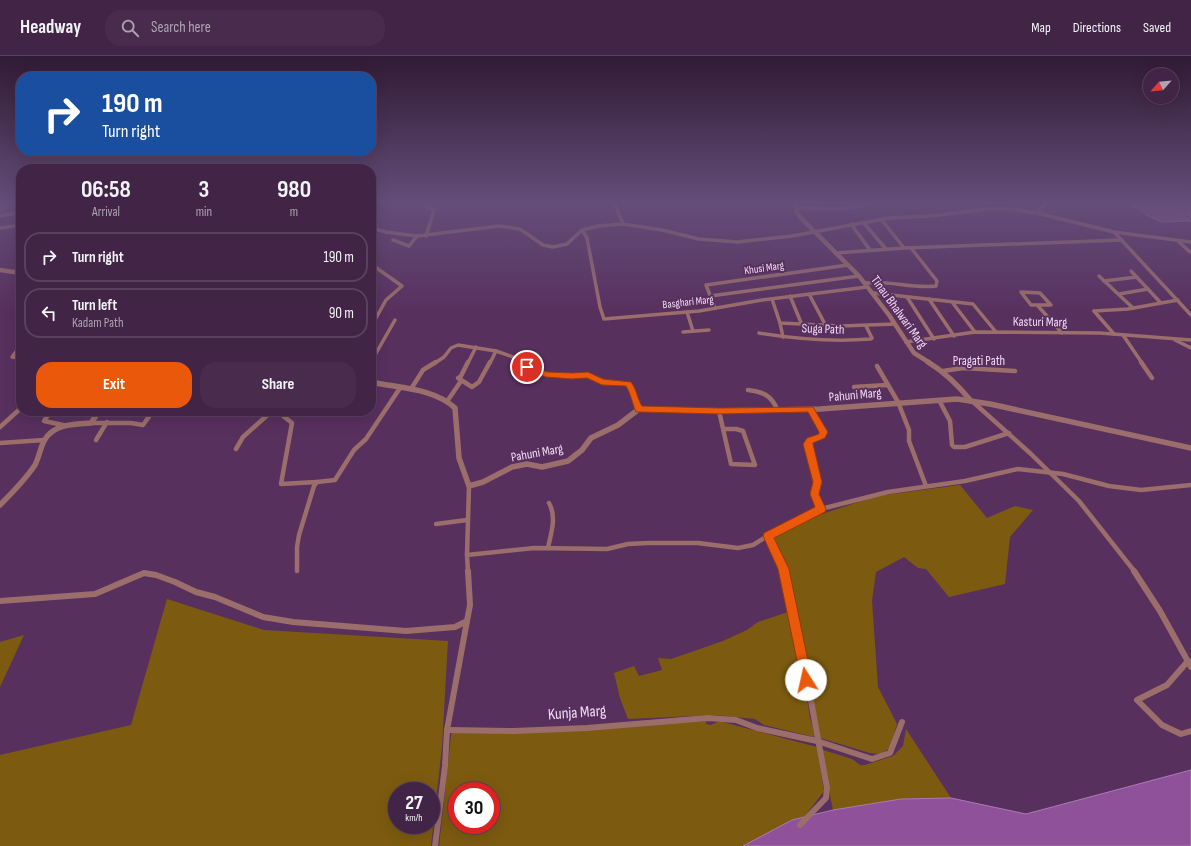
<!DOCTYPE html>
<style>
:root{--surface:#422446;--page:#492c4d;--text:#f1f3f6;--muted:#aea4b3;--line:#5a415f;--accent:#ea580c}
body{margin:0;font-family:"Sofia Sans Condensed",sans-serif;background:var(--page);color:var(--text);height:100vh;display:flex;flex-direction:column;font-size:15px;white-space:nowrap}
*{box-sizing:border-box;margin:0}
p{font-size:13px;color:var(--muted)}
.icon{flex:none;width:22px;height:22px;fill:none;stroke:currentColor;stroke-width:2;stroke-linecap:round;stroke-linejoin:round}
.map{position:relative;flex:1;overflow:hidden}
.side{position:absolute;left:16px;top:108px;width:360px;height:252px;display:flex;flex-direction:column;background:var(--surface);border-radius:16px;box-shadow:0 4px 16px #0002,0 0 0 1px var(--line)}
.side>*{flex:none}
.top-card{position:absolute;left:16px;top:16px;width:360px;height:84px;border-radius:16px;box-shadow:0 4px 16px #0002,0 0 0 1px var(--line);background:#1a4fa0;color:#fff;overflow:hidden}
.needle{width:26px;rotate:243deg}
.tools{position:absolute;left:1143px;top:12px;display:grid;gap:8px}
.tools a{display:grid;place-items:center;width:36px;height:36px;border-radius:50%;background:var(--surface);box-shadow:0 4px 16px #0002,0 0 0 1px var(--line);font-size:20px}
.speed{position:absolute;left:388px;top:726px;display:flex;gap:8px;font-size:20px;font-weight:700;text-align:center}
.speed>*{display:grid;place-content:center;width:52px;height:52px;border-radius:50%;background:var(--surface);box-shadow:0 4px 16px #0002,0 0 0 1px var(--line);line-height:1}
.speed small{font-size:10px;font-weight:400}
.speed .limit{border:6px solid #d22;background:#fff;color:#111}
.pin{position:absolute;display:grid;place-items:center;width:34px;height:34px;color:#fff;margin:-17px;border:2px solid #fff;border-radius:50%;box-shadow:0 1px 4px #0007}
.me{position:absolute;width:44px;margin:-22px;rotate:350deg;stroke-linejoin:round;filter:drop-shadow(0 0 3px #0008)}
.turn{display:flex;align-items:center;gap:14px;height:84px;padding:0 20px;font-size:18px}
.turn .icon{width:52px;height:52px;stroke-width:2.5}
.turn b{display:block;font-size:28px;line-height:34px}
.eta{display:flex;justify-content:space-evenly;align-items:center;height:68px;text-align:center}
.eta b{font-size:24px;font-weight:700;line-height:28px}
.button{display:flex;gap:8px;margin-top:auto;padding:8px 20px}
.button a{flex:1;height:46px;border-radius:16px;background:var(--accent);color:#fff;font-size:16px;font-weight:700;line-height:46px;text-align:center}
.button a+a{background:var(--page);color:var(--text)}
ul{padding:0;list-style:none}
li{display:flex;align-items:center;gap:12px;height:50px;margin:0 8px 6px;padding:0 12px;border:2px solid var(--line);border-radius:16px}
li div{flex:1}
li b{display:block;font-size:15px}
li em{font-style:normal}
header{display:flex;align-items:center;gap:24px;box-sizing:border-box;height:56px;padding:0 20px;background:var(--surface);border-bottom:1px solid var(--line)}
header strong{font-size:19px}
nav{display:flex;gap:22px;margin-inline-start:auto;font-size:14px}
.search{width:280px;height:36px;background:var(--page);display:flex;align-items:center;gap:10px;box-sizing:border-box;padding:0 14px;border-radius:16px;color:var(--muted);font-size:15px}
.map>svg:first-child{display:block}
.green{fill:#7c5b10;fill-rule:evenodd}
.water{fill:#8f5199;stroke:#ac7ab5}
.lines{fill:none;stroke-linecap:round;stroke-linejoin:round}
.minor-far2{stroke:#9b6e6b;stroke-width:3.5}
.minor-far1{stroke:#9b6e6b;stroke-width:4.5}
.minor{stroke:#9b6e6b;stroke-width:6}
.tertiary-far1{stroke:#9b6e6b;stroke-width:4.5}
.tertiary{stroke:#9b6e6b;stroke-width:5.5}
.route{fill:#ea580c;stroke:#983908}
.labels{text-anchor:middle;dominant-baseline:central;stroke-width:4;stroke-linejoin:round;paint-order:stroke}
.far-street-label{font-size:11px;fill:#f1d9f5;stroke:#58305e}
.street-label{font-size:13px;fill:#f1d9f5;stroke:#58305e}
.near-street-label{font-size:16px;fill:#f1d9f5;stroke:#58305e}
</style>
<header>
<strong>Headway</strong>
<div class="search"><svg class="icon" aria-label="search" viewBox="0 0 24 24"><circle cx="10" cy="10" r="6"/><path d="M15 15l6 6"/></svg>Search here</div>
<nav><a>Map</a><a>Directions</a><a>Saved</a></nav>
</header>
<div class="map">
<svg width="1191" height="790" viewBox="0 0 1191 790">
<rect width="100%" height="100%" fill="#58305e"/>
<g class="green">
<polygon points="960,429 987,462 1015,450 1033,454 1010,481 1005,528 949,541 926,513 918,512 904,501 876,516 872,545 878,631 897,668 890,692 881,698 870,697 820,682 789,517 784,503 771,481 813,461 877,440"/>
<path d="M167,543L264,574L448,585L442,691L431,790H0V699L131,669ZM397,735H431V769H397Z"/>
<path d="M791,555C798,589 805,622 809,656C810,665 814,672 814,681L764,669L755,663L715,659L628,663L620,642L614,617L634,610L639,620L662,614L658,602L671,603L723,585L747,574L758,566Z"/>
<polygon points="24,579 0,631 0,586"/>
<path d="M706,665V668L711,669L719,665L817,691L824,735L802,764L742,790H439L452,671L511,677ZM457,735H491V769H457Z"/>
<polygon points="906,673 951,742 901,743 833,754 823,705 823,694 852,703 860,709 865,709 893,700 903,690"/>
</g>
<g class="water">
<polygon points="1142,146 1166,146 1191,165 1161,166 1146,159 1142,154 1132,150"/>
<polygon points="1168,146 1185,146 1191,150 1191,162"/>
<polygon points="1191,714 1191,790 743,790 792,764 833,754 901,743 951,742 1026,758"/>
</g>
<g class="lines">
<g class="minor-far2">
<polyline points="419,146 434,154 426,180"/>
<polyline points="614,146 623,168"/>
<polyline points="661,146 661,148"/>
<polyline points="796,152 842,153 874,146"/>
<polyline points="0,153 20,146"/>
<polyline points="1037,157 1047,146"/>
<polyline points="0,160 21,156"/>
<polyline points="881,163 904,192"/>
<polyline points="863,166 886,193"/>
<polyline points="851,168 870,194"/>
<polyline points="0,172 21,169"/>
<polyline points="371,172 386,176 417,180 499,170 520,173 543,189 553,191 567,188 582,174 598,170 623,168 662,174 699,183 737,186 792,180 889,162 930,160 988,153 1010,153 1037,157 1114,176 1191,186"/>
<polyline points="582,174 587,182 600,251 604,263 699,255 762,244 867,231"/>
<polyline points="1114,176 1191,259"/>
<polyline points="393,184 409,190 417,180"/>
<polyline points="1178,185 1190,196"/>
<polyline points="835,197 904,192 1122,184"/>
<polyline points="371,208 402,230 386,244 371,271"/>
<polyline points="1131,215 1160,246"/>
<polyline points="1099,220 1133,252"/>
<polyline points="1104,225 1137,221"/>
<path d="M865,227C889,224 912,233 936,230L937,225L911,192"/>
<polygon points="1021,236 1040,237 1051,249 1031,249"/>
<polyline points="873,237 973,248 996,276"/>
<polyline points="809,238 826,270"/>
<polyline points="1119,238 1148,233"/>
<polyline points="710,240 859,220"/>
<polyline points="790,240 802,269"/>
<polyline points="907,241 934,283"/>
<polyline points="772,243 780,267 841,270 895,268"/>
<polyline points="929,243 954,280"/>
<polyline points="952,246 975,276"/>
<polyline points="1038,250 1062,277"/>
<polyline points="715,252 706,229 848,209"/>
<polyline points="1094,255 1128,253 1178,244"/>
<polyline points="1094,255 1114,278"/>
<polyline points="687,256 693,275"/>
<polyline points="780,267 783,281"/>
<polyline points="683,276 709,274"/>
<path d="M759,277C796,283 833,286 871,283L872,282L866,270"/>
<polyline points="1123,279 1142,307"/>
<polyline points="1175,284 1191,292"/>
<polyline points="906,286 975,276 1100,277 1191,284"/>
<polyline points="21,289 12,301 21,302"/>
<polyline points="371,306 395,264"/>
<polyline points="435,307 444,301 451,292 458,289 496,295 513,301 521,307"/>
<polyline points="468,307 476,291"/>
<polyline points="490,307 496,295"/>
</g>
<g class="minor-far1">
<polyline points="468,306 461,320 458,322 472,331 479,326 490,306"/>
<polyline points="520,306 527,311 546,318 572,320 588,319 602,326 628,328 632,333 639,353"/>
<polyline points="1141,306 1152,322"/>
<polyline points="877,310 898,346 909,374 909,385 926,430"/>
<polyline points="943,315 963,312 1015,315"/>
<polyline points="854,331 887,329"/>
<polyline points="411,333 423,314 436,306"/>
<path d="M748,334C763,336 771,339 777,353"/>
<polyline points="448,344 461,325"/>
<polyline points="939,344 950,365 952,389 954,391 965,391 1009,377"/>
<polyline points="972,345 1031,398 1079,445 1135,516"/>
<polyline points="810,353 823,376 822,380 810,384 808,388 818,426 815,438 821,453"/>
<polyline points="51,355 44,365 63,369"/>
<polyline points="277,355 292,367 281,428 317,426"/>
<polyline points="719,355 731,408 755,409 743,375 736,373 724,373"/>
<polyline points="91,367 131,367 143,369 153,355"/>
<polyline points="0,371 21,352"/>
<polyline points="96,384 107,366"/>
<polyline points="0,387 44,384"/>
<polyline points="236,393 243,381 272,355"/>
<polyline points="436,468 467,464"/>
<polyline points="768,480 784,516"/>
<path d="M548,492C551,477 557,461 549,447"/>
<polyline points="467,499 469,430"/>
<polyline points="297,515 297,491 299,479 314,430 317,426 335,424 354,394 366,383 400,332"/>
<polyline points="468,516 467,499 534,492 607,493 628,488 648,487 698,487 738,492 753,489 774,476 821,453 888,436 965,425 1018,413 1063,418 1109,430 1141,434 1191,429"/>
</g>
<g class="minor">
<polyline points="784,515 787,535 802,596 827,732 826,742 800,769"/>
<polyline points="1134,515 1160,555 1191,611"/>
<polyline points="0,545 95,538 144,517 156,519 175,526 196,536 215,541 263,561 293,566 406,575 455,571 467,565 470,549 468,515"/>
<polyline points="1188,605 1167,629 1137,644 1162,669 1181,678 1191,675"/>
<polyline points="447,674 514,675 587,672 708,662 736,664 757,672 817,685 872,703 890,697 902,666"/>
<polyline points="435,790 445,710 447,674 467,565"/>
</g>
<g class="tertiary-far1">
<polyline points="797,146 796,155 801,162 859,220 889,259 914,297 930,307"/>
<polyline points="0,214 21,217"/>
</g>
<g class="tertiary">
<path d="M928,306C946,317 958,329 971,345"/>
<path d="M371,326C398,332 434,332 455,352L459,402L469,430L483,426L512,411L527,408L542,411L568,405L582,394L591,382L618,369L639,353L719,355L820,353L957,343L990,348L1191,392"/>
<path d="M0,449C13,436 25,424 35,409C39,401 40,393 44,385C53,368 74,368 91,367L99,355"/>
</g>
</g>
<linearGradient id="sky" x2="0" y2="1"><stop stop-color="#301a34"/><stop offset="0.57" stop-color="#644e79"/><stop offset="1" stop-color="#644e79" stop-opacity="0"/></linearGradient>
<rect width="1191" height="257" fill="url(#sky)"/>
<path class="route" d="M527,308L547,316L572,317L588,316L603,323L631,326C637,334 637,342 642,350L719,352L813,351L828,376L825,382L813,387V388L822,426L819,438L826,453L825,456L774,482L789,513L812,624L811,628L806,630L802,628L801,624L778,513L763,480L764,477L815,451L810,438L813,426L803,388L807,382L819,378V376L808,356L719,358L639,356H636C632,347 631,338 626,330L602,329L587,322L572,323L546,321L524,313V309Z"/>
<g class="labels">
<g class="far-street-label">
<text transform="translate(764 212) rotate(-8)">Khusi Marg</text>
<text transform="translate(688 246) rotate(-6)">Basghari Marg</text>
</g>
<g class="street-label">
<text transform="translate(899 256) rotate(54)">Tinau Bhalwari Marg</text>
<text transform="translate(1040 266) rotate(1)">Kasturi Marg</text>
<text transform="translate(823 273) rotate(2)">Suga Path</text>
<text x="979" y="305">Pragati Path</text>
<text transform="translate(855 339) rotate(-5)">Pahuni Marg</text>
<text transform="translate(537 397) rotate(-10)">Pahuni Marg</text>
</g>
<g class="near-street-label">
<text transform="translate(577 657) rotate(-4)">Kunja Marg</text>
</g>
</g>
</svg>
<div class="tools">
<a><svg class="needle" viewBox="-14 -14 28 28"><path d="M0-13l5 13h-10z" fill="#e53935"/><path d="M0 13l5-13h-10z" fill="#aea4b3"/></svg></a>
</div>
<div class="speed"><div>27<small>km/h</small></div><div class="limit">30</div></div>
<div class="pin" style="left:527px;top:311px;background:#d93025"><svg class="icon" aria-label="arrive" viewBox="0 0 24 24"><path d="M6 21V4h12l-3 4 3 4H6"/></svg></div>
<svg class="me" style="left:806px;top:624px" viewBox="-20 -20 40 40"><circle r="19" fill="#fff"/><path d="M0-13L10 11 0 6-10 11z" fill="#ea580c"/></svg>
<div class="top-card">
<div class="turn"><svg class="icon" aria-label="right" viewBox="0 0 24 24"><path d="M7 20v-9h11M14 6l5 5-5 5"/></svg><div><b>190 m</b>Turn right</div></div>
</div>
<section class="side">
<div class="eta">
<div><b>06:58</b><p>Arrival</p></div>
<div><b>3</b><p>min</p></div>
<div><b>980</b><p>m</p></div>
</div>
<ul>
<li><svg class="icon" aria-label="right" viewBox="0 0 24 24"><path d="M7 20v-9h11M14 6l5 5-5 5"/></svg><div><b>Turn right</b></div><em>190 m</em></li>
<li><svg class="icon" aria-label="left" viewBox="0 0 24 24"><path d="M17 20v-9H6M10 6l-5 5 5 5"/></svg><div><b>Turn left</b><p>Kadam Path</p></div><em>90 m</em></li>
</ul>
<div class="button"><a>Exit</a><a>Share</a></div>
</section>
</div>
